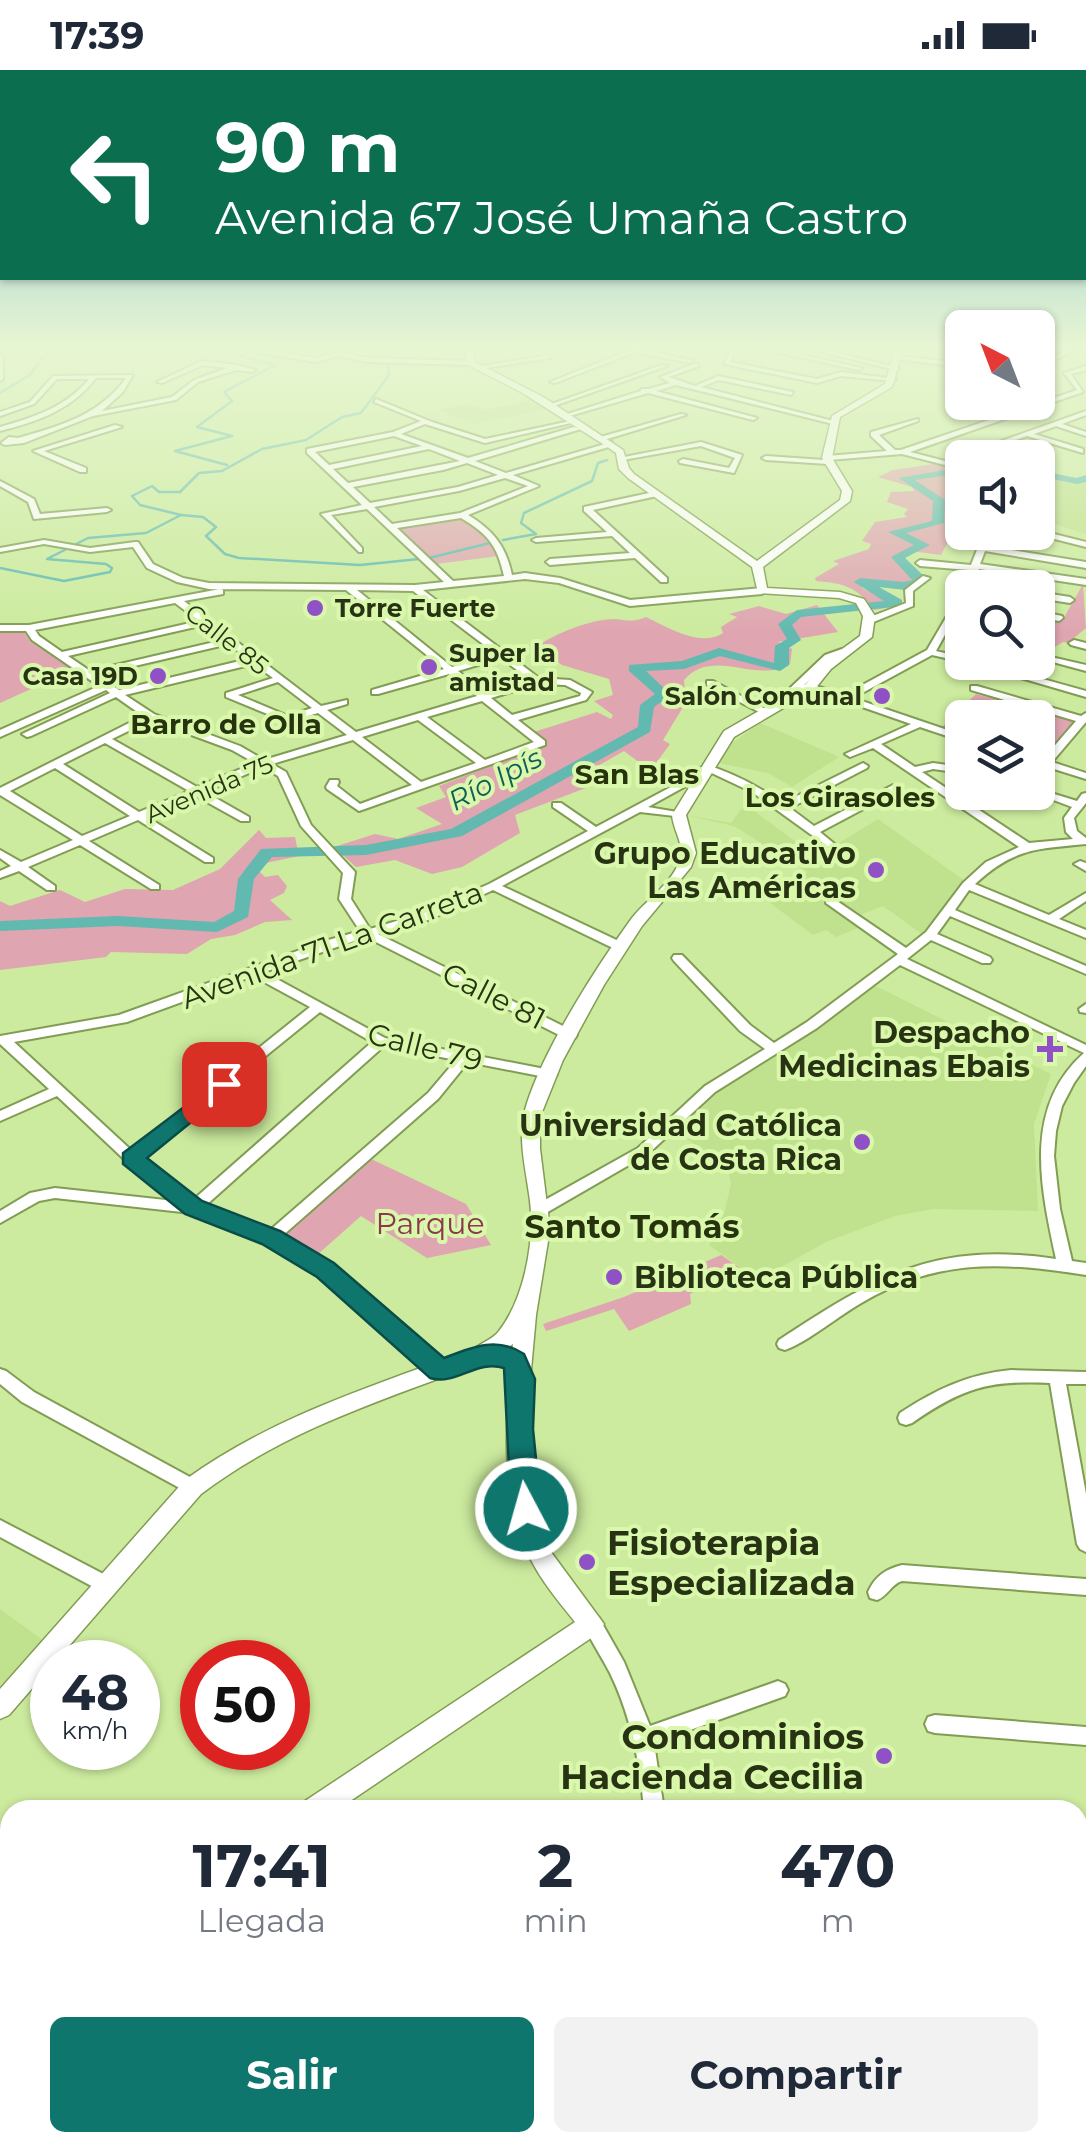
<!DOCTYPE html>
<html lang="es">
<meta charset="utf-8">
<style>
:root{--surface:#fff;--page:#f2f2f3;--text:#1f2937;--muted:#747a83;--accent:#0f766e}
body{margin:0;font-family:Montserrat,sans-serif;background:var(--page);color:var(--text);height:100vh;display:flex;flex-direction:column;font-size:38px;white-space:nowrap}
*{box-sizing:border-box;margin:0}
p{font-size:32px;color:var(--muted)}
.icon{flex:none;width:55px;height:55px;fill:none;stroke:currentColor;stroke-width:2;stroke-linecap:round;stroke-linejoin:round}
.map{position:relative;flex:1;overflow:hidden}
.panel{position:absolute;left:0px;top:1730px;width:1088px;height:352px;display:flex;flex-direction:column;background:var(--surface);border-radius:30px 30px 0 0;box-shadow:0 2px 8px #0004}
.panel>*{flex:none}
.banner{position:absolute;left:0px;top:0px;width:1088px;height:210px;box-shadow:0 2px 8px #0004;background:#0b6e4f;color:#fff;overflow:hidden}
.needle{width:65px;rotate:318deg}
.controls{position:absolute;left:945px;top:240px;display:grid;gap:20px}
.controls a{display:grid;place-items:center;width:110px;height:110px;border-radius:15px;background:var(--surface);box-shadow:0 2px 8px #0004;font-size:50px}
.speed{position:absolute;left:30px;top:1570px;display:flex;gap:20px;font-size:50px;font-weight:700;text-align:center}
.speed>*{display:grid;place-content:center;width:130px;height:130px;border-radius:50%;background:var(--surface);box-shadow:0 2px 8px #0004;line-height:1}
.speed small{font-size:25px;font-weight:400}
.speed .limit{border:15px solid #d22;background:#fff;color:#111}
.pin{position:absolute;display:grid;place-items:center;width:85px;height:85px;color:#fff;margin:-42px;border-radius:20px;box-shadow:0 5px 15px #0006}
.me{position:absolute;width:110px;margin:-55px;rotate:354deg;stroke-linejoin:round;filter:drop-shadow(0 0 8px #0008)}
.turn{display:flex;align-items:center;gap:35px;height:210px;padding:0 50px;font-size:45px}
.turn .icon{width:130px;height:130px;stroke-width:2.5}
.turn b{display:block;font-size:70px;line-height:85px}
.eta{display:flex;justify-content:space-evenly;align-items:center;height:170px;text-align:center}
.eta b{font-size:60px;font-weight:700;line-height:70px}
.cta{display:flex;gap:20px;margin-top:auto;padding:20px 50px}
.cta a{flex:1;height:115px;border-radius:15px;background:var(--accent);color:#fff;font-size:40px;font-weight:700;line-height:115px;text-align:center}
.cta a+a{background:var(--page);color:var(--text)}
.status{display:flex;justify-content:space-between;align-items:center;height:70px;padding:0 50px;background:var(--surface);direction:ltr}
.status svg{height:28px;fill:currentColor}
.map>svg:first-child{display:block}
.built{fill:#c0e18d}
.green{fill:#dfa5b0}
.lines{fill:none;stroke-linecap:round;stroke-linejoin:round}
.stream{stroke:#61b9b0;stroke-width:2.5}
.river{fill:#61b9b0;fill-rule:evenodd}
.minor-casing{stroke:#819d54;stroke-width:4}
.major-casing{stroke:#819d54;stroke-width:3}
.minor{fill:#fff;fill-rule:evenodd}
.major{fill:#fff;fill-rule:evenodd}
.route{fill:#0f766e;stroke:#0a4d48;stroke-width:2.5}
.poi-dot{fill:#9051c7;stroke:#d9f8ab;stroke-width:4}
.labels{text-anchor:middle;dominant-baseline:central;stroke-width:8;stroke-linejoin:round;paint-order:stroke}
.far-poi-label{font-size:25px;font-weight:bold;fill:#283314;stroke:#d9f8ab;text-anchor:start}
.far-street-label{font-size:25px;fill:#283314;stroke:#d9f8ab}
.far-neighbourhood-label{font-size:28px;font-weight:bold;fill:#26330c;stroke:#d9f8ab}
.far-water-label{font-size:28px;font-style:italic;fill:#125d57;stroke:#d9f8ab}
.poi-label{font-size:30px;font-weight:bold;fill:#283314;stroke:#d9f8ab;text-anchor:end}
.street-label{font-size:30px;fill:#283314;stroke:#d9f8ab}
.park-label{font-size:30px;fill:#8b374d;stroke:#d9f8ab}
.neighbourhood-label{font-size:32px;font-weight:bold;fill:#26330c;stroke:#d9f8ab}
.near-poi-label{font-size:35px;font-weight:bold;fill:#283314;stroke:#d9f8ab;text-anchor:start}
</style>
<div class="status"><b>17:39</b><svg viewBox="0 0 49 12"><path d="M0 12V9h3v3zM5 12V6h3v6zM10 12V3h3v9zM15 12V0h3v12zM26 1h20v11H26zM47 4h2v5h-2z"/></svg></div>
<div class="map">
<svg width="1086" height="2082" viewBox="0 0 1086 2082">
<rect width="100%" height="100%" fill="#cceb9e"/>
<g class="built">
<polygon points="531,330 547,339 476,354 439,340 466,334 486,340"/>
<polygon points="1086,407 1086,464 1038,449 1038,412"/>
<polygon points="760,653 839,687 792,717 768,703 719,693 732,673"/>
<polygon points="745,734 816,787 878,749 965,811 922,864 883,836 857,846 831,828 825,831 860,857 836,867 826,860 813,865 770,833 808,802 734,756 685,745 731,753"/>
<polygon points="876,916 1051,1004 1034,1054 1038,1141 933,1139 895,1146 826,1172 758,1210 709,1175 724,1144 731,1114 728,1099 678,1062 721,1019"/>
<polygon points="0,1539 44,1571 0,1616"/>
</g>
<g class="green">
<path d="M954,391L962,392V445L941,485L911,481L903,487L915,507L905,514L859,512L862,518L897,536L874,540C857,517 844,513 816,511L815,508L839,494L833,491L869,479L871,474L862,471L875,452L907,447L904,444L908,439L887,432L891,422L914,421L912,417L878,407L893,400Z"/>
<polygon points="460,448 492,470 499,486 436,494 398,458"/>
<polygon points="1083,514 1086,558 1068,573 1063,572 1044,584 1038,582 1038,556 1047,557 1051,549 1062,551"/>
<path d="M817,535L838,562L778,572L792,579L790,594C758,615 713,576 684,610L685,624L679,628L683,637L663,670L670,674L645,708L644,696L624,681L582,705L591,716L515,745L520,763L462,797L432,804L395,790L356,797L334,777L375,764L398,769L442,754L416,738L446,727L439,716L545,675L546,671L534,662L597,642L611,649L613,645L594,631L613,625L609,609L562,595L537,577C553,564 591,549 614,549C628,550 631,553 646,547C667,557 701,578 723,563L721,557L737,547L729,544L759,536L786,544Z"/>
<polygon points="23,561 31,572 73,600 0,633 0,563"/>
<polygon points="976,624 1077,652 1044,688 1038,686 1038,648 962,648 962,664 941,658"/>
<polygon points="259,760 266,768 295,767 299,786 261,794 258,800 265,807 278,805 287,816 284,823 270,830 292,850 265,852 235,865 211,869 187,884 111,882 106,887 0,900 0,831 10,836 60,820 85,832 125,819 173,820 220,799"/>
<polygon points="369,1088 466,1134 491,1175 427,1188 361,1146 317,1185 282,1168"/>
<polygon points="721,1185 740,1198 690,1224 691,1234 629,1261 614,1239 546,1261 543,1254 624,1227"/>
</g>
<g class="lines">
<g class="stream">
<polyline points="0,323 30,305 46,283 43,275"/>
<polyline points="227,395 175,381 232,366 197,357 232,331 224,322 275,295 239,286 263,275"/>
<polyline points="181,445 203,447 216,457 206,466 225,484 239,488 360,495 419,489"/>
<polyline points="503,470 536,464 521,453 524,443 592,411 598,393 607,390"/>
<polyline points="429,488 494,472"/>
<polyline points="0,498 64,511 110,502 112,498 106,494 47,489 88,468 146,463 181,445 140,435 132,426 152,416 159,422 180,422 199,403 222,401 262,379 306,370 342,347 361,343 389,305 388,285 444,275"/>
</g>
<g class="river">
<polygon points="962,397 962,403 915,410 945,430 944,453 906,463 930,475 905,488 925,507 921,515 905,520 879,517 902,530 902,536 801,547 792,555 801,570 789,578 789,595 780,601 720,586 684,599 646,601 671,625 654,637 650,662 462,766 366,785 272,787 254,809 248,847 217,862 118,856 0,861 0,851 118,846 214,852 234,841 238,809 261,779 366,775 451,759 638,657 640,635 655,624 629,601 629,595 682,591 719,578 774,593 775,576 787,569 778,554 797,540 884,531 854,512 860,508 904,512 912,510 891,487 914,475 888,462 932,451 933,431 899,408"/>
<polygon points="1038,400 1076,408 1086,405 1086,412 1077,414 1038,406"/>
</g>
<g class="minor-casing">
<g id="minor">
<polygon points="643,275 651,275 643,279 693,291 690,293 636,282 555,313 550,312"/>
<polygon points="699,275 710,275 736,281 730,292 817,309 841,302 896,309 893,311 841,306 817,313 724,294 730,283"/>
<polygon points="743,275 754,275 862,298 859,300"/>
<polygon points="794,275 804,275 899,298 896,300"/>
<polygon points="953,275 962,275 962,278 954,276"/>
<polygon points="1038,275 1068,279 1076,275 1083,275 1054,291 1038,290 1038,286 1051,288 1063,282 1038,277"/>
<polygon points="258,279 316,288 338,282 369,288 471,291 474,293 471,295 369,292 338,286 316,292 256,282"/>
<polygon points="0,285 3,287 3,309 0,311"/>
<polygon points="549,285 551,288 479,299 476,297"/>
<polygon points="899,286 962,293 962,297 897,289"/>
<path d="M202,291L237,295L256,300L253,302L236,300L198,312L176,330L93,346L24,373L5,375L1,373L9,367L18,368C60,356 100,345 126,308H96C71,340 39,351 0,361V357C35,347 66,337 89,309H57L34,334L0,346V342L30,332L53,306L133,305L123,322L102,341L172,327L194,310L227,298L203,295L162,313L157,312Z"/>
<polygon points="697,293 699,296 669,307 695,316 718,306 793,322 791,325 719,310 701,317 837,352 833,354 676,315 656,321 757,348 753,350 648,323 566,347 561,346 641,321 641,319 648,319 670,313 660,307"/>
<polygon points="662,295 667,296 551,337 546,336"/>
<polygon points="1086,296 1086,300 1071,304 1083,322 910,382 945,391 1086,341 1086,345 1062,354 1086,362 1086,366 1056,356 1034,364 1083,379 1083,383 1027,366 945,395 902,384 829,390 832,392 828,394 766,390 762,388 766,386 824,390 824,386 827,386 887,381 871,366 871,362 918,349 918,351 879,365 895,380 901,380 1077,320 1064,303"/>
<path d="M376,329L432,352L485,369L575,350V352L485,373L425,354L401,364L468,388L574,357L581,359L475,391L506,403L612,372V376L513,405L539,416L468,445C493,460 506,476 512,505L525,503L560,508L630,530L762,518L766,521L762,524L630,536L559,513L525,509L423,520L539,608L570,610L592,622L586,630L518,650L545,671V675L359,741L327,719L326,717L330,710H338L339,712L337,716L360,734L412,715L353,670L272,694L286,702L311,755L355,802L351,829L370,859L423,843L489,814L588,761L553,737V733H561L596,757L697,703L701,702L706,705L648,737L683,743V747L640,742L502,816L625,874L627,877L625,880H617L493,820L431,849L378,864L575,962L577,965L575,968H565L366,867L264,902L385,968L550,1000L557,1004L550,1008L468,992L438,1029L281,1167L331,1196L446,1297L448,1301L446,1305L440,1307L434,1305L321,1204L266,1172L191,1143L55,1128L39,1131L0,1153V1141L30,1123L55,1118L175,1131L126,1091L57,1026L0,1051V1041L49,1019L0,974V966L119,945L325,871L360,861L339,829L343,803L301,756L278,706L263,697L205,722L249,747V751H241L196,726L147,747L213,788V792H205L138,750L89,771L159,815V819H151L80,775L28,797L55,816V820H47L19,801L0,808V801L11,796L0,788V780L21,792L73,770L0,725V718L143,646L116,627L31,666L27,667L22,664L110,623L106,620L0,667V660L99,616L32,570L26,561H0V555H29L220,519L223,520V524L184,531L321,636L347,630V634L327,640L356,662L477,626L449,604L378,624H372V620L444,599L346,520L209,519L177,512L147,498L133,477L90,482L44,474L0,482V478L44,470L90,478L135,472H138L153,494L183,508L209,513L415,515L444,512L367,439L331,445L362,478V482H359L321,444L362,435L307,383V379L393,362L421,351L374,332ZM394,366L422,376L329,395L315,382ZM429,379L460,391L348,413L333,399ZM467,393L498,405L458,417L370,433L353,417L443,400ZM505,408L528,416L460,443L392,454L374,437L459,421ZM461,448C488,464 497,475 504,506L453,511L397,458ZM357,520L413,521L496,584L452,597ZM175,533L199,551L62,582L39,566L35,560ZM204,555L223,570L90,601L68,586ZM229,574L248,589L119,620L96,605ZM501,588L530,610L486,623L458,601ZM254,594L273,608L226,623V627L287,652L318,643L347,665L264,690L240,676L154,644L125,625ZM278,612L312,638L288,646L238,625ZM538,614L565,615L581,623L580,626L512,645L491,628ZM482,631L534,672L485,690L427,647ZM151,650L232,680L255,693L197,717L112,669ZM418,650L476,693L421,712L362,667ZM105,673L189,721L139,742L63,694ZM55,698L130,746L82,766L10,721ZM253,906L310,937L131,1080L14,972L127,952ZM320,942L372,972L193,1130L140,1088ZM384,976L456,990L428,1023L269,1161L204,1137Z"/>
<polygon points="962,332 969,332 964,336 961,334"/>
<polygon points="681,344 686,345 604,370 597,368"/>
<polygon points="115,355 122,357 44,381 86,398 86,402 80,402 33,381"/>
<polygon points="701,372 742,385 734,403 680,393 679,391 683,389 729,398 735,388 701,376 623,390 619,388"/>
<polygon points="0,411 34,429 40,444 107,438 111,440 107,442 34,449 28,432 0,416"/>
<polygon points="654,422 658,424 657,426 593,440 667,508 667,512 661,512 635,488 550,495 546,492 550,489 630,483 612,466 536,472 532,470 536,468 607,462 584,441 584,437"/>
<polygon points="1038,460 1086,472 1086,477 1035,464"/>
<polygon points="984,462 992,462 987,476 1086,492 1086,498 985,481 980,494 1086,509 1086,515 979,499 973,512 993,518 963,518 969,500 920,496 916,493 920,490 971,495"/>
<polygon points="923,506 930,508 913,521 913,536 871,553 865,553 865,549 906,533 905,520"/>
<polygon points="1038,522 1070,527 1074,530 1070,533 1038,528"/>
<path d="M962,524V534L936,581L962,587L963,592L932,585L853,628L962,665V671L920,657L881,674L915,697L933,693L962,697V703L933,699L922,702L1029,773L1073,769L1066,762L1064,748L1072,737L1032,722H1038V719L1077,731L1082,724L1086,723V733L1074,748L1077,761L1086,768V774C1036,779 1014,778 975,814L1049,845L1086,823V831L1059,849L1086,860V868L969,820L955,840L1086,896V904L950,846L937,864L990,887L992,890L990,893H982L931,870L907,889L1086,975V996L1074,1013L1062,1036L1056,1061L1054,1086L1060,1139L1072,1191L1086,1193V1205C1003,1192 938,1188 863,1232C838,1246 811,1270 785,1280L779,1278L777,1274L779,1270C876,1206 936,1171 1056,1189C1041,1119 1022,1038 1084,983L900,895L817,958L715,1022L648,1084L546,1143H536L534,1139L536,1135L638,1078L705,1016L765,979L740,961L674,891L672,888L674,885H682L750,955L774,973L807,952L898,884L826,833V829H834L906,878L926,862L963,813L986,792L1019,777L873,678L850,687L845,684L911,654L805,617L810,614L844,625L927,580L958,527Z"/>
<polygon points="1038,541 1062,546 1063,548 1059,551 1038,547"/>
<polygon points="1074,570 1086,573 1086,579 1071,575 1069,573"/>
<polygon points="842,579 847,582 845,584 831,589 794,625 791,632 785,632 786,622 825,585"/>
<polygon points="1038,584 1086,595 1086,601 1038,588"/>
<polygon points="966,592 982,592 1086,621 1086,627"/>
<polygon points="707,611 713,611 771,642 763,644 707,615"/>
<polygon points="971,616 977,616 1081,646 1086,643 1086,652 1052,692 1086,703 1086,709 1038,694 1038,688 1043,689 1076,651 971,620"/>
<path d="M863,693L868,696L867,698L790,738L814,756L893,715H901V719L820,762L837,776L831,779L752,722L701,698L706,695C734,703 759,717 783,733Z"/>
<polygon points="1080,791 1086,793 1086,801 1074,794"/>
<polygon points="1086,934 1086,943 1080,942 1079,939"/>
<polygon points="0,1299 6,1301 34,1322 199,1412 202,1417 199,1422 193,1424 187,1422 22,1332 0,1314"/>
<path d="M1011,1300L1086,1302V1314H1066L1086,1424V1482L1080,1479L1077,1474L1050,1313C988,1310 963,1318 912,1353L906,1355L900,1353L898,1348L900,1343C935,1320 968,1304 1011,1300Z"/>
<polygon points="0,1450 111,1508 114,1514 111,1520 105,1522 99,1520 0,1467"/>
<path d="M902,1495L1086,1509V1525L902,1511C891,1514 888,1526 877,1530L870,1528L868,1522C875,1506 886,1499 902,1495Z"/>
<path d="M592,1546L599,1548L624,1592L650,1656L778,1611L785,1614L788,1620L785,1626L654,1673L664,1740H644C640,1692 631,1646 610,1603C601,1586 591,1571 583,1554L585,1548Z"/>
<polygon points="935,1645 1086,1657 1086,1675 935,1663 928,1661 925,1654 928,1647"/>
<polygon points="1086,1827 1086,1849 1078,1851 1078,1829"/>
<polygon points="220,2072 245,2072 249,2082 224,2082"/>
<polygon points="267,2072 298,2072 293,2082 262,2082"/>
<polygon points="551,2072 577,2072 581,2082 556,2082"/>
<polygon points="663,2072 687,2072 689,2082 665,2082"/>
</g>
</g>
<g class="major-casing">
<g id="major">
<path d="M464,275H472L475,292L545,328L623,380L629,398L634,404L757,491L840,430L842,421L822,388L832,346L885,314L896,275H904L892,317L840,347L832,388L852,421L850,431L763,497L767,518L840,522L864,529L875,546L872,567L831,599L814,620L734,667L686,745L696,783L691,797L642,856L604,915L563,990L540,1047V1079L550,1159L536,1245L530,1311L533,1418L538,1448L548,1478L604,1554L600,1562L337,1740H301L305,1731L575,1552C556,1528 535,1504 524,1474C499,1413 507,1338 513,1274L489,1290C389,1328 288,1358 201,1424L9,1645L0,1649V1619L185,1410C273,1346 374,1316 475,1278C482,1273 494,1268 499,1261C524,1229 535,1172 530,1131C526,1098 516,1066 527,1033C545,977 597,896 632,848C647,829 673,813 680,789C685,775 673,760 672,745L724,661L806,614L823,593L860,566L863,546L856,533L839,528L758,523L752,497L628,408L619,399L616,383L606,376L521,322L468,295Z"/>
<polygon points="10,1926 10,1957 0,1961 0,1930"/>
</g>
</g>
<use href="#minor" class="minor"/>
<use href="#major" class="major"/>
</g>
<linearGradient id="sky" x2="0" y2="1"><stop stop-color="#72b6d2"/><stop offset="0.49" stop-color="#e8f6d3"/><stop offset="1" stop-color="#e8f6d3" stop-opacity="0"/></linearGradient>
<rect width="1086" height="566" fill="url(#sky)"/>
<path class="route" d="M224,1007L232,1009V1019L147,1088L202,1131L280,1161L334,1193L444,1288C472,1277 497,1266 524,1284L535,1309L533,1359L541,1439L536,1447L526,1451L516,1447L511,1439L504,1298C477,1289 456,1316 430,1308L317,1207L262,1174L185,1144L123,1094V1083Z"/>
<g class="poi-dot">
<circle cx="315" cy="538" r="10"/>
<circle cx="429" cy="597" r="10"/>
<circle cx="158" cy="606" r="10"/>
<circle cx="882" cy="626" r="10"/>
<circle cx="876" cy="800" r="10"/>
<path d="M1045 964h10v10h10v10h-10v10h-10v-10h-10v-10h10z"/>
<circle cx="862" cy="1072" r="10"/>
<circle cx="614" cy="1207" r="10"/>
<circle cx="587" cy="1492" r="10"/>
<circle cx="884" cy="1686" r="10"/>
</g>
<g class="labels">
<g class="far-poi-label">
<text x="335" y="538">Torre Fuerte</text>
<text x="449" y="583">Super la<tspan x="449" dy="29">amistad</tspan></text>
<text x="138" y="606" text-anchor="end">Casa 19D</text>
<text x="862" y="626" text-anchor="end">Salón Comunal</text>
</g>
<g class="far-street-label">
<text transform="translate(227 569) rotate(38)">Calle 85</text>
<text transform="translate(209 719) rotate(-23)">Avenida 75</text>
</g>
<g class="far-neighbourhood-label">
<text x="226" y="654">Barro de Olla</text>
<text x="637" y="704">San Blas</text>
<text x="840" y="727">Los Girasoles</text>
</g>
<g class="far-water-label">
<text transform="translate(495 709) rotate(-28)">Río Ipís</text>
</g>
<g class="poi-label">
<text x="856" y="783">Grupo Educativo<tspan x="856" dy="34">Las Américas</tspan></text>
<text x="1030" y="962">Despacho<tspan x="1030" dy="34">Medicinas Ebais</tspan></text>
<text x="842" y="1055">Universidad Católica<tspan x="842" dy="34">de Costa Rica</tspan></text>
<text x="634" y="1207" text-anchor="start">Biblioteca Pública</text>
</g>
<g class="street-label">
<text transform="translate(332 875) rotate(-20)">Avenida 71 La Carreta</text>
<text transform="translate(494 926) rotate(27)">Calle 81</text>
<text transform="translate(425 977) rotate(14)">Calle 79</text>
</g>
<g class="park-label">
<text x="430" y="1153">Parque</text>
</g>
<g class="neighbourhood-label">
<text x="632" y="1156">Santo Tomás</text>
</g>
<g class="near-poi-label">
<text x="607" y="1472">Fisioterapia<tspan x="607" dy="40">Especializada</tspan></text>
<text x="864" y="1666" text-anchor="end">Condominios<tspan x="864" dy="40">Hacienda Cecilia</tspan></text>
</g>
</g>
</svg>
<div class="controls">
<a><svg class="needle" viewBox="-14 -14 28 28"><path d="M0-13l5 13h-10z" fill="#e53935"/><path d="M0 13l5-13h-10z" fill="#747a83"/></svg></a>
<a><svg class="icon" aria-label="sound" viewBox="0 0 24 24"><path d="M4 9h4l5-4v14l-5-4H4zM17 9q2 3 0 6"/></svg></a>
<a><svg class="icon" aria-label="search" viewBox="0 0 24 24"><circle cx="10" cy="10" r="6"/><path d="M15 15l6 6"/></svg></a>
<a><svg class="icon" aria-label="layers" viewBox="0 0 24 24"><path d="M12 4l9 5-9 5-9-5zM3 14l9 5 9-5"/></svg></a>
</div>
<div class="speed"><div>48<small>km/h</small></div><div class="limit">50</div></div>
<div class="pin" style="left:224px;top:1014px;background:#d93025"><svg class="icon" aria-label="arrive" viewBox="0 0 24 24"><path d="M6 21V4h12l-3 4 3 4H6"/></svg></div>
<svg class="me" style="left:526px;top:1439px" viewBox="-20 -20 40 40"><circle r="17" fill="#0f766e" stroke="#fff" stroke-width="3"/><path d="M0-11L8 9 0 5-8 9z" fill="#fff"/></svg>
<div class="banner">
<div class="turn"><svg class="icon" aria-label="left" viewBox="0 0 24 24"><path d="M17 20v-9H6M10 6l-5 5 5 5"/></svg><div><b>90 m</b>Avenida 67 José Umaña Castro</div></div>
</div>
<section class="panel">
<div class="eta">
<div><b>17:41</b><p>Llegada</p></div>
<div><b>2</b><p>min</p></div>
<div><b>470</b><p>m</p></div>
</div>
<div class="cta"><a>Salir</a><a>Compartir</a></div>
</section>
</div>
